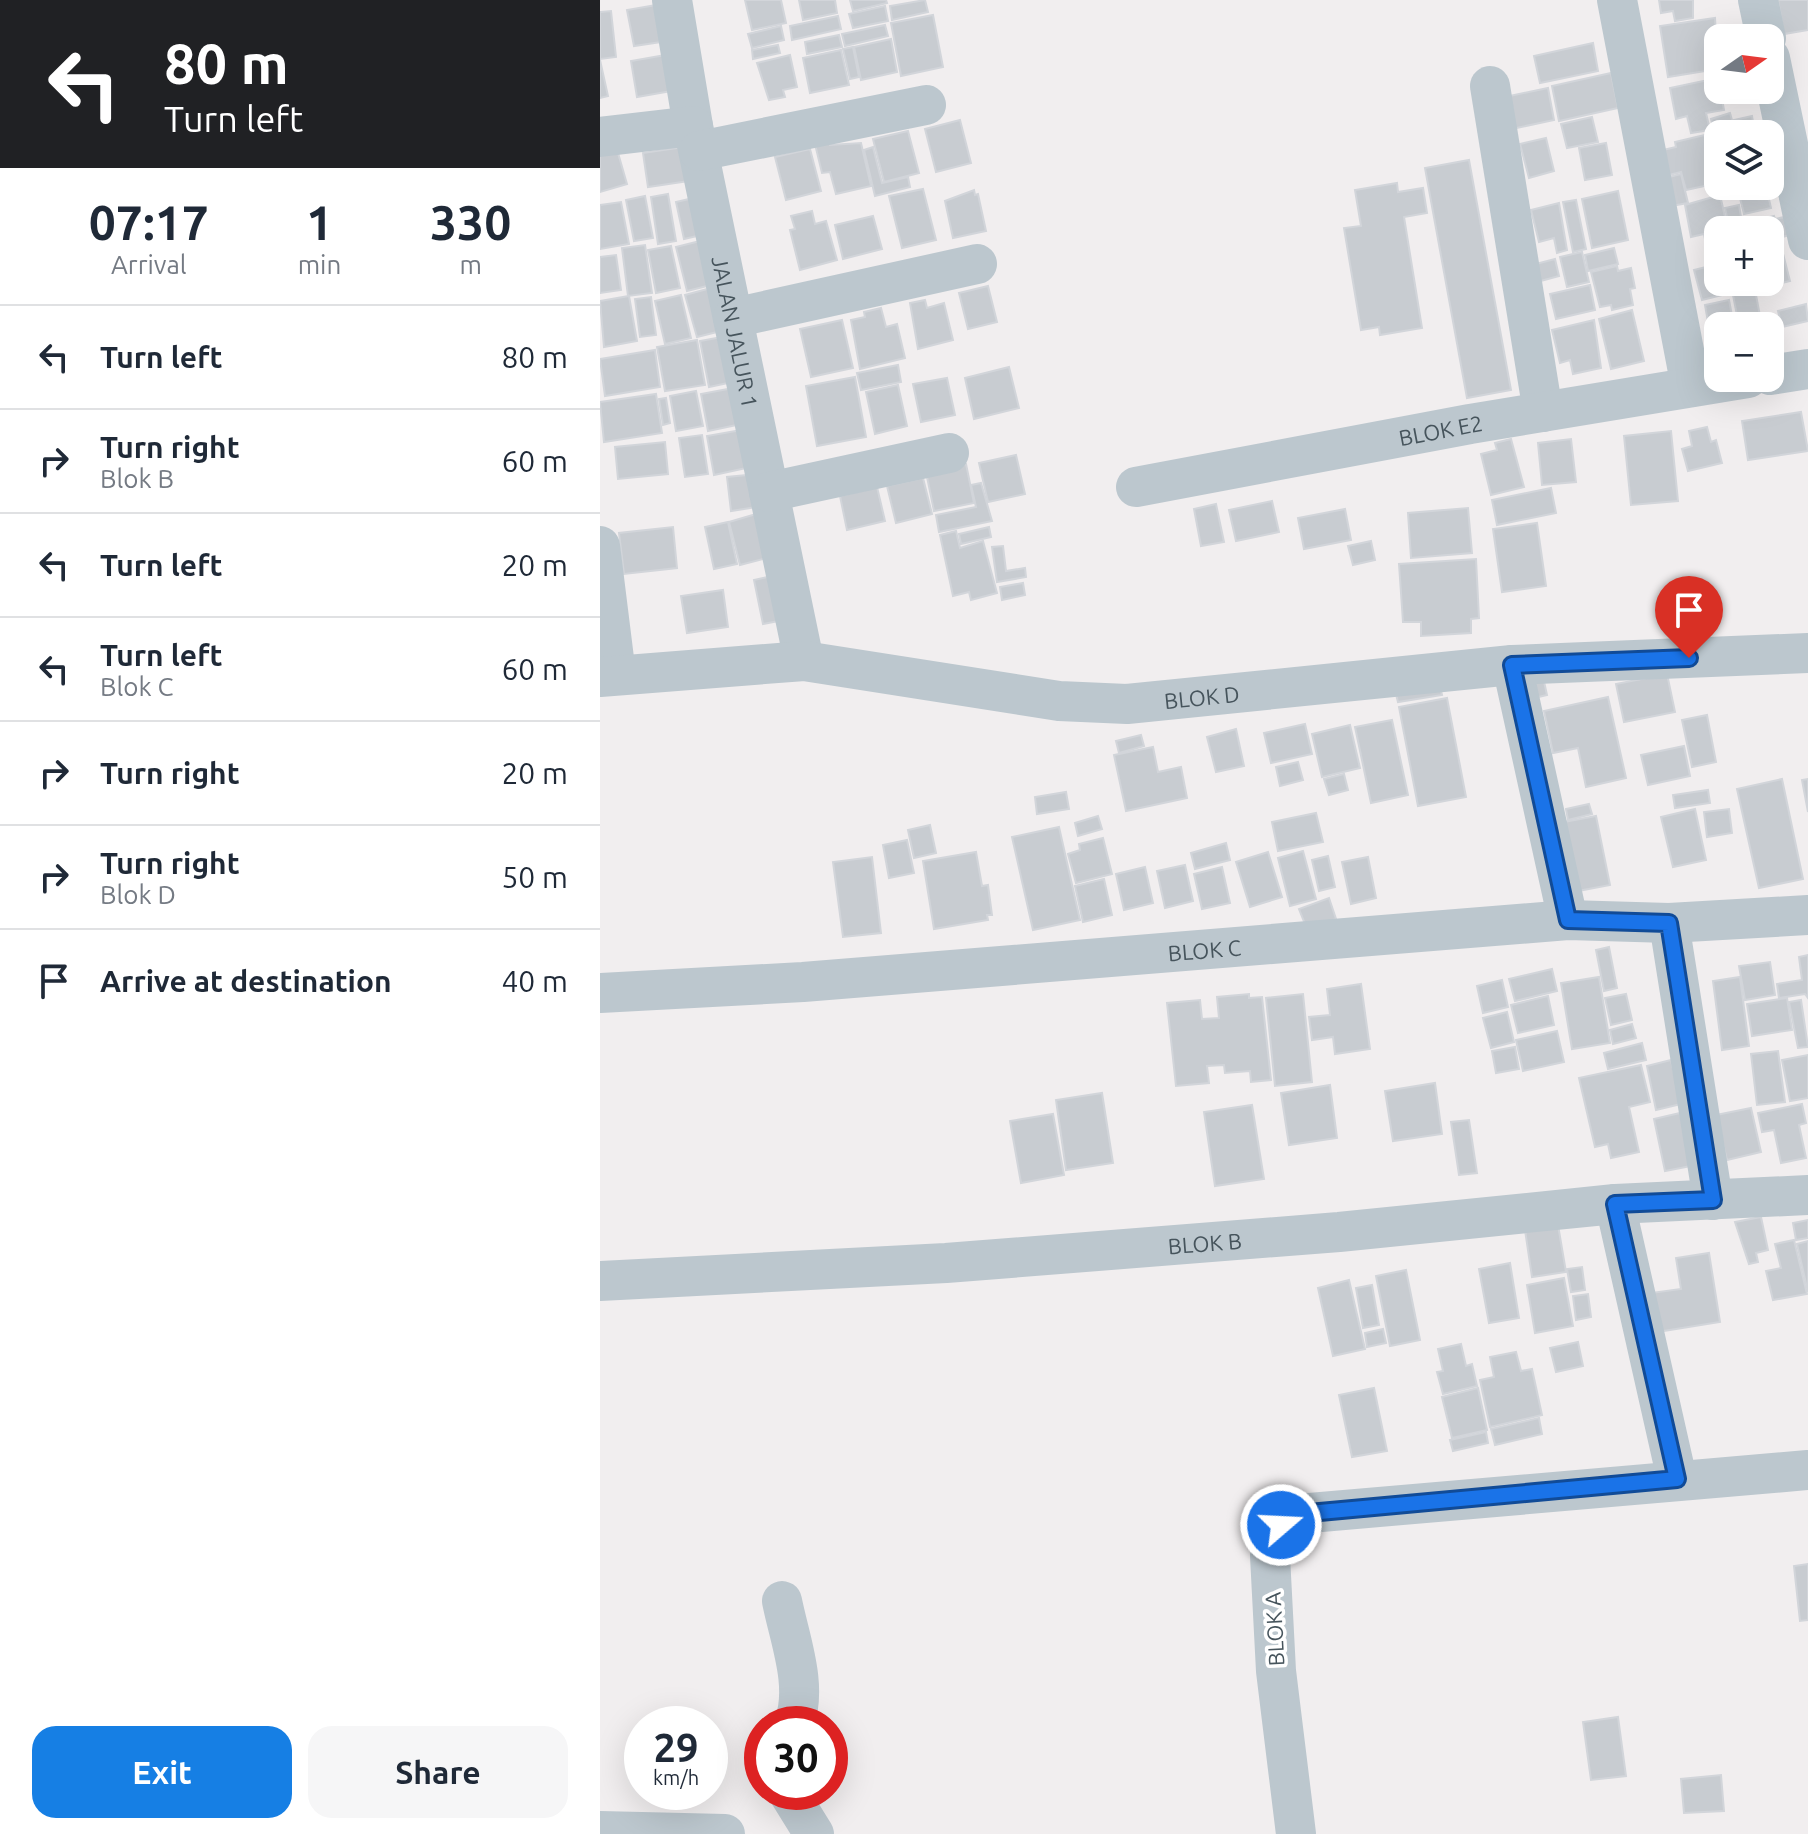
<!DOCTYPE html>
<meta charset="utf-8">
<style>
:root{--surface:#fff;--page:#f6f6f7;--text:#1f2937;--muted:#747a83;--line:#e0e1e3;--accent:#167fe4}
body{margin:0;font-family:Ubuntu,sans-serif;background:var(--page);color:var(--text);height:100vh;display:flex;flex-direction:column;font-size:30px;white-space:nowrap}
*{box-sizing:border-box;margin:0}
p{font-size:26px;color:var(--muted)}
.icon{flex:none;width:44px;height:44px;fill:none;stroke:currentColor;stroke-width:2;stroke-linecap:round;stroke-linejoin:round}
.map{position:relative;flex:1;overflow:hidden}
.panel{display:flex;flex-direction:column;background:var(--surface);width:600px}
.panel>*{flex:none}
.guide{background:#202124;color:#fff;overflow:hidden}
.needle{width:52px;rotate:76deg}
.buttons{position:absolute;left:1104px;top:24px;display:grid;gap:16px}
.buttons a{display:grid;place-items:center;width:80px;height:80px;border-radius:16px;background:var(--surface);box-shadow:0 8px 32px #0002;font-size:40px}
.speed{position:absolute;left:24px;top:1706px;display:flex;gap:16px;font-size:40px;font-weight:700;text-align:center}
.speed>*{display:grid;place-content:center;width:104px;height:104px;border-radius:50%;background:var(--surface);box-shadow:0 8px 32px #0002;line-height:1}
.speed small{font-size:20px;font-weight:400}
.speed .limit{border:12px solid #d22;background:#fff;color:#111}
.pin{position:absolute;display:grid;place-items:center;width:68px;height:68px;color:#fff;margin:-82px -34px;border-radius:50% 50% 50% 0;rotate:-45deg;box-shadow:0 0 8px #0007}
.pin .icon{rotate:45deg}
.me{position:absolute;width:88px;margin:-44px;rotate:71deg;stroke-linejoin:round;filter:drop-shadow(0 0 6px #0008)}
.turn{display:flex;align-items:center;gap:28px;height:168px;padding:0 32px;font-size:36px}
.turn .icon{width:104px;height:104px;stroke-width:2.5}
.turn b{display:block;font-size:56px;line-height:68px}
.eta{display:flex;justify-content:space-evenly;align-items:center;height:136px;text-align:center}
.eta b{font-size:48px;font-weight:700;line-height:56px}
.cta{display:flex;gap:16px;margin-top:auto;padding:16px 32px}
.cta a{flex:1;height:92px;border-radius:24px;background:var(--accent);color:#fff;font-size:32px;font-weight:700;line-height:92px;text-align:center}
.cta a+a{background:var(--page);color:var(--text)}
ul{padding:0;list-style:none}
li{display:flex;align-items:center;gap:24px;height:104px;padding:0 32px;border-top:2px solid var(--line)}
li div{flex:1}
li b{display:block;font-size:30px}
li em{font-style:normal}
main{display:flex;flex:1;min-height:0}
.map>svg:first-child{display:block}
.building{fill:#c8ccd1;stroke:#d2d5da;stroke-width:2}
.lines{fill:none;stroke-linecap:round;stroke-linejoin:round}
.minor{stroke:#bcc7ce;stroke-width:40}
.route-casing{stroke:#114b97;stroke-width:20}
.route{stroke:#1a73e8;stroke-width:14}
.labels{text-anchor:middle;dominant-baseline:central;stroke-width:7;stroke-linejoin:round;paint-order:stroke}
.street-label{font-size:22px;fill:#46545c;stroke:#fff}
</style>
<main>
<section class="panel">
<div class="guide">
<div class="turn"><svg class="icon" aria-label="left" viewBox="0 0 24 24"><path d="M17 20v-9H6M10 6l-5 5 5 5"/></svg><div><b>80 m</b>Turn left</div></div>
</div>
<div class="eta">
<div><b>07:17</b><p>Arrival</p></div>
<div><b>1</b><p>min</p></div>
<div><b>330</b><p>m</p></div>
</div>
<ul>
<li><svg class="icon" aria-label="left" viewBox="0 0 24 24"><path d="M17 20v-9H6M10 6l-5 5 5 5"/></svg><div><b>Turn left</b></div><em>80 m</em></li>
<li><svg class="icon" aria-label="right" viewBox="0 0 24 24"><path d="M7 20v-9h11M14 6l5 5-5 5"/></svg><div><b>Turn right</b><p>Blok B</p></div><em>60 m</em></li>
<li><svg class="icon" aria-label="left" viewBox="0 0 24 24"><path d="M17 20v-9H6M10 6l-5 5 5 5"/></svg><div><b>Turn left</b></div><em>20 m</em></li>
<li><svg class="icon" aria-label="left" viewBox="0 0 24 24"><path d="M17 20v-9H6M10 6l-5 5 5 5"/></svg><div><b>Turn left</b><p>Blok C</p></div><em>60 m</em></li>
<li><svg class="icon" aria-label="right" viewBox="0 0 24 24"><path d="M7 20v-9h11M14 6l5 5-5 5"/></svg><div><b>Turn right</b></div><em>20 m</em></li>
<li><svg class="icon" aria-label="right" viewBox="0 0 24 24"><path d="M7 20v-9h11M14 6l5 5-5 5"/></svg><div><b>Turn right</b><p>Blok D</p></div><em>50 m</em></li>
<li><svg class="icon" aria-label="arrive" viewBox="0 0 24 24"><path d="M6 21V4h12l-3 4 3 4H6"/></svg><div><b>Arrive at destination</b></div><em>40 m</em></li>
</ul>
<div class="cta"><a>Exit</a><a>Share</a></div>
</section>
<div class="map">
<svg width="1208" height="1834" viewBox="0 0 1208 1834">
<rect width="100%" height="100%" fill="#f1eeef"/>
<g class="building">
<polygon points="145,0 181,0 186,23 152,30"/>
<polygon points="199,0 235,0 237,13 203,20"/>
<polygon points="250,0 286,0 287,3 253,11"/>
<polygon points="325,0 328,12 292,20 290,6"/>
<polygon points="1059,0 1093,0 1093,18 1075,21 1073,11 1061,13"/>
<polygon points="1178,0 1208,0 1208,30 1184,34"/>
<polygon points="68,3 75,40 34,46 27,10"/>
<polygon points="285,6 288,21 253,28 249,14"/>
<polygon points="11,11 16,57 0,59 0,12"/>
<polygon points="333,15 343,67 301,76 291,23"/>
<polygon points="238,16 241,29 192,40 190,26"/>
<polygon points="1115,18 1118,69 1068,77 1060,26"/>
<polygon points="285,25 288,36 245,46 242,34"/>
<polygon points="181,26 184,40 152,48 148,34"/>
<polygon points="239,35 242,47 207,54 205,42"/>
<polygon points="291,39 297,72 261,80 254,47"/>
<polygon points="993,43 998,71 940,83 934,56"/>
<polygon points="178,45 180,53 153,59 152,50"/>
<polygon points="253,47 259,77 250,79 243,49"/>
<polygon points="241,50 249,85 210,93 203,58"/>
<polygon points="77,53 83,89 37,97 31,61"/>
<polygon points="190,55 197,87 183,90 185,97 169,100 157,63"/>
<polygon points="0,60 8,96 0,98"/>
<polygon points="1011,73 1018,108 959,121 952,86"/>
<polygon points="1118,78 1124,110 1106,113 1110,130 1091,133 1087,116 1076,119 1070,88"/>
<polygon points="948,88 954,120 907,130 900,98"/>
<polygon points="1130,113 1134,127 1114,131 1111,119"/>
<polygon points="1152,116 1155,133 1137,134 1134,120"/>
<polygon points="992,117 998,142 967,148 961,124"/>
<polygon points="360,120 371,163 336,172 325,129"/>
<polygon points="1134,130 1134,134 1118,134 1118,161 1112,135"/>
<polygon points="308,131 319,173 284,182 273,139"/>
<polygon points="1109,134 1118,183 1086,190 1081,172 1069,175 1063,150 1076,147 1075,142"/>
<polygon points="228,136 230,145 261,143 271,186 236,194 230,172 222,173 214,140"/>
<polygon points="946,138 954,171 929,178 920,144"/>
<polygon points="1006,143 1012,175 985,180 979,148"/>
<polygon points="16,146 27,184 0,192 0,150"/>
<polygon points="90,146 96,180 48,187 43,153"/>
<polygon points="273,147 282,183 308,177 310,187 275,196 264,150"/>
<polygon points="210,149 221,191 186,200 175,157"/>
<polygon points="869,160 911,390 867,398 825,168"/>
<polygon points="1081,174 1088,203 1071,206 1065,178"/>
<polygon points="797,183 798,192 823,188 827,213 804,217 822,328 780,335 779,327 761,330 744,228 761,226 755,190"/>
<polygon points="1137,186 1166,186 1171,208 1144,214"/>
<polygon points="323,189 336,240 302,248 289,196"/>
<polygon points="374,190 375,195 378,194 386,231 353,238 345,201"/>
<polygon points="1018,191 1028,240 992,248 982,199"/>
<polygon points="68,194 76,241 58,244 51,197"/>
<polygon points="1120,195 1128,230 1118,230 1118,241 1106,244 1104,234 1091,237 1085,205"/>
<polygon points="45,196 53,238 34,241 26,200"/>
<polygon points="102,196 110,233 84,239 76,202"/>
<polygon points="976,200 986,249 973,252 963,202"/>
<polygon points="21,202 29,244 0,249 0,205"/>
<polygon points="959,203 967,250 957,253 954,238 939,242 931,210"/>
<polygon points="1139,205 1143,229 1130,230 1125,208"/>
<polygon points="212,211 215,224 226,221 237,260 200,270 190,230 195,229 191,216"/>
<polygon points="273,216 282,249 243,259 235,225"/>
<polygon points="1174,216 1175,219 1189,216 1193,234 1179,238 1190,281 1165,287 1163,282 1170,282 1170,230 1151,230 1149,222"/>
<polygon points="112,238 123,282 87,291 76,247"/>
<polygon points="45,245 52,293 28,296 22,248"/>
<polygon points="71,246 80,288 56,293 48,250"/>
<polygon points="1118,247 1118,282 1136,282 1138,291 1102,300 1094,270 1114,265 1110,249"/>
<polygon points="1014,248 1018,264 988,271 985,255"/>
<polygon points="982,252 989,282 967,287 960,257"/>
<polygon points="16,255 21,290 0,293 0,257"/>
<polygon points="955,259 959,276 937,282 932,265"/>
<polygon points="1017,266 1018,271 1031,268 1035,288 1030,289 1033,305 1012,310 1011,305 1000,307 991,272"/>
<polygon points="1140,282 1157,282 1158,286 1141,289"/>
<polygon points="122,285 133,328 97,337 85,295"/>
<polygon points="990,285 995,310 956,319 950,294"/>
<polygon points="388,286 397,322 368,329 359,293"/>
<polygon points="1155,290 1162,326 1139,326 1133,295"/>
<polygon points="81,295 91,338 65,344 55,301"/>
<polygon points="29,296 37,341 4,347 0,301"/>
<polygon points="51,297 56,335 40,337 35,299"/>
<polygon points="325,300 327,308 344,303 353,340 318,349 310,303"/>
<polygon points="1129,300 1134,326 1118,326 1118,338 1111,339 1105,305"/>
<polygon points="1206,304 1208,321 1182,327 1178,311"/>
<polygon points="281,308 286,327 297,324 305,358 260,369 251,320 265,317 264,312"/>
<polygon points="1032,310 1044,361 1011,369 999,319"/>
<polygon points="242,320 253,368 211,377 200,329"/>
<polygon points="994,320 1001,368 973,374 970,360 960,363 952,330"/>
<polygon points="133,335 142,380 109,387 100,341"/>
<polygon points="97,340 105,385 65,391 57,347"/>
<polygon points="55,350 60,387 5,396 0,359"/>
<polygon points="298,365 301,382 261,390 257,373"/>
<polygon points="409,367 419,408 374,419 365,378"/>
<polygon points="255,377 266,437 217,446 206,386"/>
<polygon points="347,378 355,415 321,422 313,384"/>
<polygon points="298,385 307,426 275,434 266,392"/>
<polygon points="144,386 151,422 108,431 101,394"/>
<polygon points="96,391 103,426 76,431 70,396"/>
<polygon points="56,394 62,433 4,442 0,402"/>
<polygon points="66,398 70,423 63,425 59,399"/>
<polygon points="1201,412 1208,451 1148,460 1142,421"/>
<polygon points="1107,427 1111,442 1116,440 1122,463 1088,471 1082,449 1092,446 1089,431"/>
<polygon points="153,428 160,465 114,475 107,436"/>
<polygon points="1071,431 1078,501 1031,505 1024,436"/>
<polygon points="102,435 108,474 85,477 79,438"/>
<polygon points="911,439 924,487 891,495 881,454 897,450 895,443"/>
<polygon points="971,439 976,482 942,485 938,443"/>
<polygon points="65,442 68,474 18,479 15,447"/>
<polygon points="416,455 425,494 388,502 379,463"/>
<polygon points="366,464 374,503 334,511 326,472"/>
<polygon points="157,474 163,506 131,511 127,477"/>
<polygon points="323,478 332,514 296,523 287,486"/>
<polygon points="381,483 392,521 339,532 336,515 376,507 371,485"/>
<polygon points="277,487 285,521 247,530 240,496"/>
<polygon points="951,488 956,513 897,525 892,500"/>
<polygon points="672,501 679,532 636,541 629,510"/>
<polygon points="616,504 624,542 601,546 594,509"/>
<polygon points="868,508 872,553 811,558 808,513"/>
<polygon points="745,509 751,540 704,549 698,518"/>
<polygon points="156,514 167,558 140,565 129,522"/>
<polygon points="128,522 137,564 114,569 105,527"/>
<polygon points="937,523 946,586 902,592 893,529"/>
<polygon points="73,527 77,568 24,574 19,533"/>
<polygon points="389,527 391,537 361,544 359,534"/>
<polygon points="356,531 360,548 383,541 397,593 371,600 369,592 353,596 340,535"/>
<polygon points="771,541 775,560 753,565 748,546"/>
<polygon points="403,546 406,571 425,568 426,577 397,582 392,547"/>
<polygon points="876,559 879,618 871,619 871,633 821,636 821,622 803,622 799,564"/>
<polygon points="180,574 189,619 163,624 154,580"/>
<polygon points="423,583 425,595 402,600 400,587"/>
<polygon points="123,590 128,627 87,633 81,596"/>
<polygon points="1067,674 1075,712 1024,722 1016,684"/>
<polygon points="943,677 947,695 930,699 925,682"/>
<polygon points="839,682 842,695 798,702 795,690"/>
<polygon points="1008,697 1026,778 986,787 978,748 953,753 944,711"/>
<polygon points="847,698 866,797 818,806 799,707"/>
<polygon points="1107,715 1116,762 1092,767 1082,720"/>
<polygon points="792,720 808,795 771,803 755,727"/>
<polygon points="705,724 712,754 671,763 664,733"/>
<polygon points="750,725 760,768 722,777 712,734"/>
<polygon points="636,729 644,766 616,772 607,737"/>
<polygon points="541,735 544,746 519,753 516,741"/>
<polygon points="1084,746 1090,776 1048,785 1041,755"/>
<polygon points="553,747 558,772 581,767 587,798 526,811 514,755"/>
<polygon points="698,762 703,780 680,786 676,767"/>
<polygon points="744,774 748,790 729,795 724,779"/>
<polygon points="1182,779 1203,879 1159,888 1137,789"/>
<polygon points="1208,779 1208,812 1202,780"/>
<polygon points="1108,790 1110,803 1075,808 1073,795"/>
<polygon points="466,792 469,809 437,814 435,797"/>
<polygon points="989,804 992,814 968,820 966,809"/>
<polygon points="1095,809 1106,860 1073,867 1061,817"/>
<polygon points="1129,809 1132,833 1107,837 1104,812"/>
<polygon points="716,813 723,842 678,851 672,822"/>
<polygon points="498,816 502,829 478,836 475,823"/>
<polygon points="996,816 1010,885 978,891 964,822"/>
<polygon points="330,825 336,853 314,858 308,830"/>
<polygon points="459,827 480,920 433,930 412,837"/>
<polygon points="503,838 512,874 476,883 468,854 480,850 479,844"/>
<polygon points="307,840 314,873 289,878 283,845"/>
<polygon points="626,843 630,860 595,869 591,853"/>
<polygon points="703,851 716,899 690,906 678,858"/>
<polygon points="376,852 382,886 388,885 392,915 387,915 388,920 334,929 323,861"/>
<polygon points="668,852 682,897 650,907 636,862"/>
<polygon points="728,856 735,887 719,891 712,860"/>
<polygon points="272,857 281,933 243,937 233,862"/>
<polygon points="768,857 776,898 751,904 742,862"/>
<polygon points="585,865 593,901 565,908 557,871"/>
<polygon points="545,867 553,903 524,910 516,874"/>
<polygon points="622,867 630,903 602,909 594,874"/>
<polygon points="504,879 512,915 483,922 475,886"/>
<polygon points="729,898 736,919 707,929 699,909"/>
<polygon points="1009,947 1017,988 1004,991 996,950"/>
<polygon points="1208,955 1208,998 1205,994 1179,998 1177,984 1202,980 1199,957"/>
<polygon points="1170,962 1175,995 1145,1000 1139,966"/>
<polygon points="952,969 957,991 915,1001 909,979"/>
<polygon points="999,977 1010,1043 972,1049 961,983"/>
<polygon points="1140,977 1149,1046 1122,1050 1113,981"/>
<polygon points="902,980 908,1007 883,1013 877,986"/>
<polygon points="761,984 770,1049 735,1054 733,1037 712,1040 709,1017 730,1015 727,989"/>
<polygon points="649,994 649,998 662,997 671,1080 651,1082 650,1071 625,1073 624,1065 607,1066 609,1083 576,1086 567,1003 600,1000 602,1019 619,1018 617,997"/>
<polygon points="703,994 712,1082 675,1086 666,998"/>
<polygon points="1026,994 1032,1020 1011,1025 1005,998"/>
<polygon points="948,996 954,1025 918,1033 911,1005"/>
<polygon points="1187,998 1192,1030 1152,1036 1147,1004"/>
<polygon points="1201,1000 1208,1047 1198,1048 1189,1002"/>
<polygon points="907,1012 914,1042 891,1048 883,1018"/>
<polygon points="1032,1024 1036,1038 1013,1044 1010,1030"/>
<polygon points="957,1031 964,1062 923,1071 916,1040"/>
<polygon points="1042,1043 1046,1060 1008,1069 1004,1053"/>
<polygon points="915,1047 919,1069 896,1073 892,1051"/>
<polygon points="1178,1051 1185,1102 1157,1105 1151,1054"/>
<polygon points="1208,1055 1208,1098 1190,1101 1182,1060"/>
<polygon points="1071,1060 1081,1104 1056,1110 1047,1066"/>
<polygon points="1041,1065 1050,1102 1029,1107 1039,1152 1011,1158 1008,1144 995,1147 979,1078"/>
<polygon points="835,1083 842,1134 793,1141 785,1091"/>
<polygon points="730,1085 737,1138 689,1145 681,1093"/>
<polygon points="502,1093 513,1163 466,1170 456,1100"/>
<polygon points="1202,1104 1206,1123 1199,1125 1206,1158 1181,1163 1174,1130 1162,1132 1158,1113"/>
<polygon points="652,1105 664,1179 615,1186 604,1112"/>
<polygon points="1151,1108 1161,1152 1127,1160 1116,1115"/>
<polygon points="1080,1113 1091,1166 1065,1171 1054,1119"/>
<polygon points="453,1114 464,1175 421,1183 410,1121"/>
<polygon points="869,1120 877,1173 859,1175 851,1122"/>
<polygon points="1161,1217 1168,1250 1156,1253 1158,1262 1149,1264 1135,1222"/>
<polygon points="1208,1220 1208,1238 1196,1240 1193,1223"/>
<polygon points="958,1225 966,1272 932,1277 925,1230"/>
<polygon points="1194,1240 1207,1294 1173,1300 1166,1271 1181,1268 1175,1244"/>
<polygon points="1208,1241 1208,1292 1197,1244"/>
<polygon points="1109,1253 1120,1322 1057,1332 1051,1293 1081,1289 1076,1258"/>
<polygon points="910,1263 919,1318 889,1323 879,1269"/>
<polygon points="982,1267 985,1290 971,1292 967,1269"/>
<polygon points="806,1270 820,1340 790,1346 776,1276"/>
<polygon points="964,1278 973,1326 935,1333 927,1285"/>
<polygon points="749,1280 765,1349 733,1356 718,1288"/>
<polygon points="772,1285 779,1325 763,1328 756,1288"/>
<polygon points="988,1294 991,1317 976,1320 973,1296"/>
<polygon points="783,1329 786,1343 767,1347 765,1333"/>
<polygon points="978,1342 983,1366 956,1372 950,1348"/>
<polygon points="861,1344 866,1366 872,1364 877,1386 843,1394 837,1372 843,1371 838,1349"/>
<polygon points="916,1352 921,1371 932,1369 942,1415 890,1427 880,1380 894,1377 890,1357"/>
<polygon points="774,1388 787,1451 752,1457 739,1395"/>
<polygon points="878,1388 887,1430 852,1438 842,1397"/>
<polygon points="939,1418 942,1434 895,1445 891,1429"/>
<polygon points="886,1432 888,1443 853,1451 850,1440"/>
<polygon points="1208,1564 1208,1620 1200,1621 1194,1566"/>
<polygon points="1018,1717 1026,1776 991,1780 983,1722"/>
<polygon points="1121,1775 1124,1811 1084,1813 1081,1779"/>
</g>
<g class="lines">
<g class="minor">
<path id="s1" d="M72,0L93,126L204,661"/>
<polyline points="1017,0 1091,387"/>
<polyline points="1158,0 1166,38"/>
<polyline points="1170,58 1208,240"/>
<polyline points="890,86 943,412"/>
<polyline points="0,137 93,126"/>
<polyline points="99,151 326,105"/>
<polyline points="133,318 377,264"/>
<polyline points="1170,375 1208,369"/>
<path id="s2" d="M536,487L870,424L1148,378"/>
<polyline points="169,492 349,453"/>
<polyline points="0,546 16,675"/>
<polyline points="912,665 968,920"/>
<path id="s3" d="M0,677L204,661L459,701L527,704L912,665L1208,653"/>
<polyline points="1069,923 1113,1200"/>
<path id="s4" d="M0,993L203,982L968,920L1069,923L1208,915"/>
<polyline points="1015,1204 1077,1479"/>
<path id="s5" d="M0,1281L346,1263L739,1232L1015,1204L1208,1195"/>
<path d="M182,1601C190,1641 208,1685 194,1724"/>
<polyline points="188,1792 214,1834"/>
<polyline points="0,1831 125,1834"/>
<polyline points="696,1834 676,1671 670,1556 675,1535 681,1525 698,1514 1208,1470"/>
</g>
</g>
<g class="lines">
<g class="route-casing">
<polyline id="route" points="681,1525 698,1514 1077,1479 1015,1204 1113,1200 1069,923 968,920 912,665 1089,658"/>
</g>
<use href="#route" class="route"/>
</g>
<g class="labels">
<g class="street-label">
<text stroke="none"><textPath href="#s1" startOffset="338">JALAN JALUR 1</textPath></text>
<text stroke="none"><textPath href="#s2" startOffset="310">BLOK E2</textPath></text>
<text stroke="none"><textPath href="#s3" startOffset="606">BLOK D</textPath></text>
<text stroke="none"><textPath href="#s4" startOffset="606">BLOK C</textPath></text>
<text stroke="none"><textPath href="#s5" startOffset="606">BLOK B</textPath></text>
<text transform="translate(674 1629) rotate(-93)">BLOK A</text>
</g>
</g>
</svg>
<div class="buttons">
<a><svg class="needle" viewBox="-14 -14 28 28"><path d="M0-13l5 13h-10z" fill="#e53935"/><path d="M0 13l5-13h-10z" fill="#747a83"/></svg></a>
<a><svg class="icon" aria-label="layers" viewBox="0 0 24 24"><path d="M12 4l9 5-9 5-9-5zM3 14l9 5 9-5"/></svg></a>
<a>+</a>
<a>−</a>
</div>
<div class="speed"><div>29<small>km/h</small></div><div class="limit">30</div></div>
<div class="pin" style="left:1089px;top:658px;background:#d93025"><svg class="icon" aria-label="arrive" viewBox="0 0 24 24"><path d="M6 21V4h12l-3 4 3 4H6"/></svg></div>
<svg class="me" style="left:681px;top:1525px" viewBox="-20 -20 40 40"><circle r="17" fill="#1a73e8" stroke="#fff" stroke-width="3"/><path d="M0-11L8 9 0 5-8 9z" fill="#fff"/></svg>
</div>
</main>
